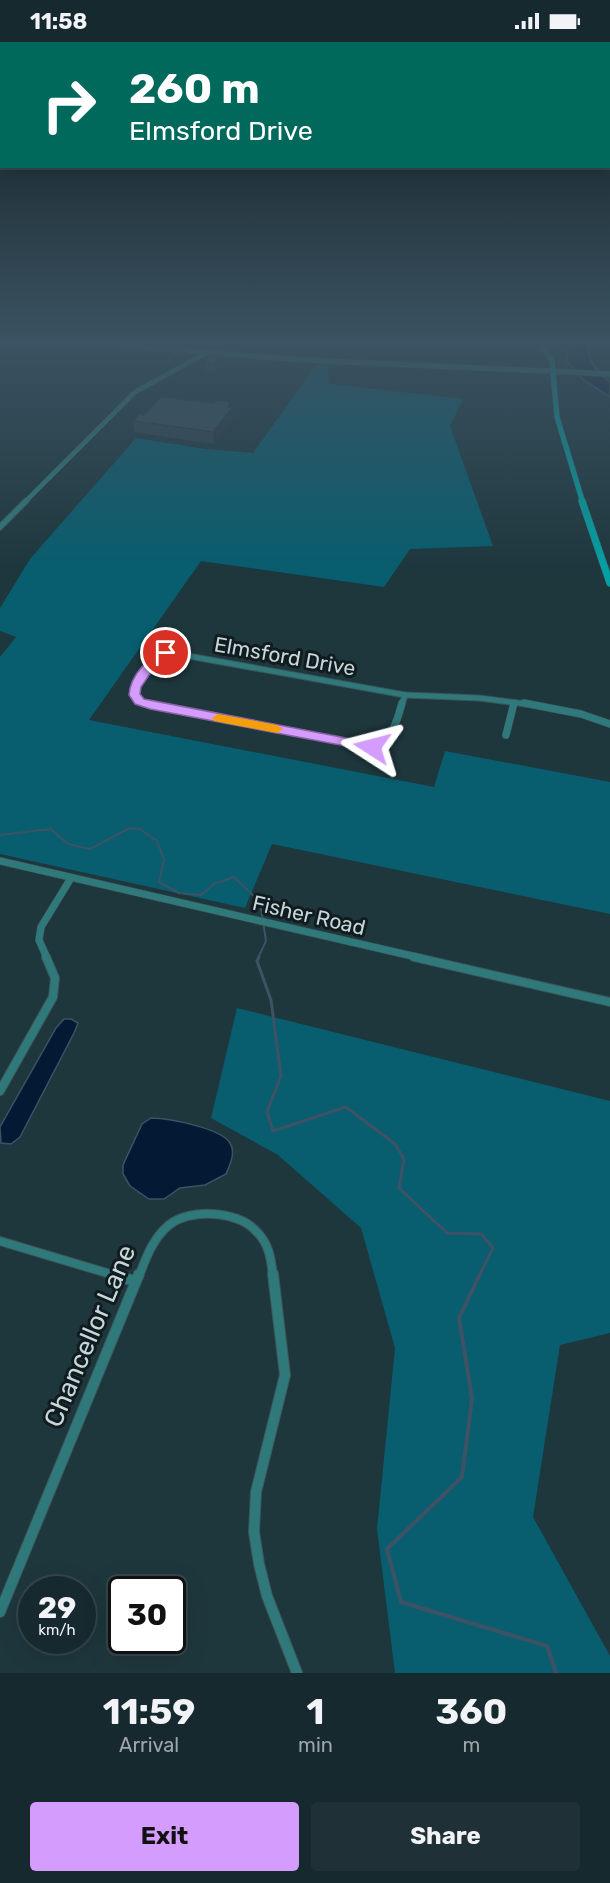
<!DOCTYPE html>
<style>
:root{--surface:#16292e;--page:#1f3136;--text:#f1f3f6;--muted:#9ea6aa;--line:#35454a;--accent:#d49cfc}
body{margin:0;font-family:Rubik,sans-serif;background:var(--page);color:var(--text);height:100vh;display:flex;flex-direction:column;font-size:22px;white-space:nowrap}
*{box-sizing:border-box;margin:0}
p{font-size:20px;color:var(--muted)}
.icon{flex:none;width:33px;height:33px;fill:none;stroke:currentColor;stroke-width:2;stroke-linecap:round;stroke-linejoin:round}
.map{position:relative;height:1631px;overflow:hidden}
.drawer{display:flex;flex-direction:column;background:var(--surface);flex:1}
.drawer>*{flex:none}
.banner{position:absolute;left:0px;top:0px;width:610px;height:126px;box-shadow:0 6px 24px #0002,0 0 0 2px var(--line);background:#00695c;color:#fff;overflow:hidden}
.speed{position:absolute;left:18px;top:1534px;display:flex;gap:12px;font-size:30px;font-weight:700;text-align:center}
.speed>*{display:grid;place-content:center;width:78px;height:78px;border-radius:50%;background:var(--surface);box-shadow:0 6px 24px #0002,0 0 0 2px var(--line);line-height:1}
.speed small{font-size:15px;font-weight:400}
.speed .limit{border:3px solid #111;border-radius:9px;background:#fff;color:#111}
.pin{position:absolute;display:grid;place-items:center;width:51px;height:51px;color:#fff;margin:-26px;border:3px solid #fff;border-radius:50%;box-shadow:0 2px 6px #0007}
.me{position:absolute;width:66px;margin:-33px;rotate:279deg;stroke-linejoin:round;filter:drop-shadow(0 0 4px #0008)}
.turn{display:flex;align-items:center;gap:21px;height:126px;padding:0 30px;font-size:27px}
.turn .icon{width:78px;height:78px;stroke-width:2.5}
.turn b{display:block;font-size:42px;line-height:51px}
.eta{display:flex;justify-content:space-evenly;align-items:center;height:102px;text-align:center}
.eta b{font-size:36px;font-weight:700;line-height:42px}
.primary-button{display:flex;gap:12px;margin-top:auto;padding:12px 30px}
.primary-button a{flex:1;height:69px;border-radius:6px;background:var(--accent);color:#111;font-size:24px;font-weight:700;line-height:69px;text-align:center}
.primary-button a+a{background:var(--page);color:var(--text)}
.status{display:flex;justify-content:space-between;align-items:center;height:42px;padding:0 30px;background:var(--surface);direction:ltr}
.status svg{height:16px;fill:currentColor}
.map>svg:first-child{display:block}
.green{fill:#085d6e}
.water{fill:#031a34;stroke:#3e5266;stroke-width:1.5}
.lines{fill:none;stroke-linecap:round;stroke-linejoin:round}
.stream-far2{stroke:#3e5266;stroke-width:2}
.stream-far1{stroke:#3e5266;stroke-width:3}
.stream{stroke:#3e5266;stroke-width:4}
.minor-far4-casing{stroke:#3c5459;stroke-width:5}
.minor-far3-casing{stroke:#3c5459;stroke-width:7}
.minor-far2-casing{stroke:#3c5459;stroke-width:8}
.minor-far1-casing{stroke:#3c5459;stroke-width:10}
.minor-casing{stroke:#3c5459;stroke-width:12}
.tertiary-casing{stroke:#3c5459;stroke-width:6}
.secondary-far1-casing{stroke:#3c5459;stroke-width:6}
.secondary-casing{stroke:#3c5459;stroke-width:8}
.minor-far4{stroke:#30797a;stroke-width:4.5}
.minor-far3{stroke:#30797a;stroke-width:5}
.minor-far2{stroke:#30797a;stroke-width:7}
.minor-far1{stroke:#30797a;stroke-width:8}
.minor{stroke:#30797a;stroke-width:10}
.tertiary{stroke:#30797a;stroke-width:5}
.secondary-far1{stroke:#03a0a3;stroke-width:5}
.secondary{stroke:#03a0a3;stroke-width:7}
.wall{fill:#31434d}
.shaded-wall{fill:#28373f}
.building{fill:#394e5a;stroke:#28373f;stroke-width:1.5}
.route{fill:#d49cfc;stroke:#8a65a4;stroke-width:1.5}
.slow{fill:#f59e0b}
.labels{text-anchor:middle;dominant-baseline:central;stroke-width:6;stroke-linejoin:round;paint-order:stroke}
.street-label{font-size:21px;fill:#c7d6da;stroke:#111c1f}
.near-street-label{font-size:26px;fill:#c7d6da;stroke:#111c1f}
</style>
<div class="status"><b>11:58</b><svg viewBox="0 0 49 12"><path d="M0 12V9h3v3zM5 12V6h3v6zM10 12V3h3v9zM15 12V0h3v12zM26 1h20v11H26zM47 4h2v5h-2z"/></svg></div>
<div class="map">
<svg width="610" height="1631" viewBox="0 0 610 1631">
<rect width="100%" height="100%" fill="#1e373d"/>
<g class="green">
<polygon points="316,323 327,323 329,342 463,357 450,384 493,504 410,507 384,545 201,519 89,678 434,745 445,709 610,740 610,872 272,802 245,866 0,812 0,615 16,595 0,589 0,566 30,517 136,396 205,407 253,411"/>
<polygon points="237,966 610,1059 610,1291 560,1303 533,1475 610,1614 610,1631 395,1631 377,1487 395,1306 361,1186 278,1113 211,1076"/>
</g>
<g class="water">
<path d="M569,298H589C585,316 596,330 610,340V355L583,337L567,319Z"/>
<polygon points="64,977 71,977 78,981 74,991 20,1095 11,1102 1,1101 0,1085 56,986"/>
<path d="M151,1076C167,1076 221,1086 230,1101C236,1111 230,1122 226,1132L205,1143L180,1146L164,1157H149L130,1144L123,1132V1123L142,1082Z"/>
</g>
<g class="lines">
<polyline class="stream-far2" points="0,793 51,787 68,802 90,807 130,786 140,787 157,799 164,818 159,840 179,851 201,853 214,842 234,835 260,860 266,899 258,916"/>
<polyline class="stream-far1" points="259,915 257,919 271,958 281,1034 267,1070 273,1089 346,1065 395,1102 404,1117 399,1146 447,1191 481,1192 493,1206 479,1234"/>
<polyline class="stream" points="480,1232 459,1276 472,1357 462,1435 387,1507 401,1560 547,1604 556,1631"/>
<g class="minor-far4-casing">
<polyline id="minor-far4" points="24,461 135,350 206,311"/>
</g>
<g class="minor-far3-casing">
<g id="minor-far3">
<polyline points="0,485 26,459"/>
<polyline points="405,653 479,656 534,663"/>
<path d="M150,663L140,659L134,653C137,633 153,616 172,611L405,653L402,663"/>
</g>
</g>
<g class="minor-far2-casing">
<g id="minor-far2">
<path d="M146,661L372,705C392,698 397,680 402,661"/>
<polyline points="524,661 581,672 610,682"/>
<polyline points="506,693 514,661"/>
<polyline points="0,819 421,916"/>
<polyline points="47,916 39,898 41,885 71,836"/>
</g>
</g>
<g class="minor-far1-casing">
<g id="minor-far1">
<polyline points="414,915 610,960"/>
<polyline points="0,1049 53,955 55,936 46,915"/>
<polyline points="0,1199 117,1234"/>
<path d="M139,1234C146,1216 153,1196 169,1183C190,1166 237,1169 255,1188C269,1201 271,1216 273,1234"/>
</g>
</g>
<g class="minor-casing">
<g id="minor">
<polyline points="112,1232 134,1239"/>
<polyline points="273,1232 285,1333 256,1450 254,1490 259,1522 267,1554 297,1631"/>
<polyline points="0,1570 139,1232"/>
</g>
</g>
<g class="tertiary-casing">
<polyline id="tertiary" points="51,298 304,318 610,332"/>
</g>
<g class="secondary-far1-casing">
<polyline id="secondary-far1" points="539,298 552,319 557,375 583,461"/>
</g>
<g class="secondary-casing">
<polyline id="secondary" points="582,459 610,541"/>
</g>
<use href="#minor-far4" class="minor-far4"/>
<use href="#minor-far3" class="minor-far3"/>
<use href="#minor-far2" class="minor-far2"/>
<use href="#minor-far1" class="minor-far1"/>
<use href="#minor" class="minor"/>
<use href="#tertiary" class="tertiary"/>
<use href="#secondary-far1" class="secondary-far1"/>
<use href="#secondary" class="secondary"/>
</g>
<g class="wall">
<polygon points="167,314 184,318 174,323 168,322"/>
<polygon points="221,314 221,322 215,330 206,329 205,321"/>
<polygon points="231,360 232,365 233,365 233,376 214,402 134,390 133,379 144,373 214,361"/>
</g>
<g class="shaded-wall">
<polygon points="183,310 184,318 174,323 173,315"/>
<polygon points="221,314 221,322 215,330 214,322"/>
<polygon points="231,360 232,367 233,365 233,376 214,402 213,390"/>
</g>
<g class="building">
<polygon points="175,308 183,310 173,315 167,314"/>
<polygon points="212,313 221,314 214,322 205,321"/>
<polygon points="161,355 214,361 216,358 231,360 228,365 233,365 213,390 133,379 139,372 144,373"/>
</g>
<linearGradient id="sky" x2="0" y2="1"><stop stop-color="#101e22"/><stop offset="0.57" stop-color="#3b5362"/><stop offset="1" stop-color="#3b5362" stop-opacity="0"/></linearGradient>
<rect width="610" height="527" fill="url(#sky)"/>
<path class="route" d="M166,608L172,611L158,620L141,645L140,652L144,657L372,701L378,705L372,709L150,667L135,662L129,653C130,634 149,613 166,608Z"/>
<polygon class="slow" points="218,672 277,683 283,687 277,691 214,679 212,676"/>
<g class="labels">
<g class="street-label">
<text transform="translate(285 614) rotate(10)">Elmsford Drive</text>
<text transform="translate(309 873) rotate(13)">Fisher Road</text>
</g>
<g class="near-street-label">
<text transform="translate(90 1294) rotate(-67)">Chancellor Lane</text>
</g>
</g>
</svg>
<div class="speed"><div>29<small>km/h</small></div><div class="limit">30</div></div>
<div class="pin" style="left:166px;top:611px;background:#d93025"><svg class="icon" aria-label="arrive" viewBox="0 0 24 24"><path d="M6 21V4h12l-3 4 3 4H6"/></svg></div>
<svg class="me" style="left:372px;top:705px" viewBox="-20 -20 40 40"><path d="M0-17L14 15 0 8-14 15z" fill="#d49cfc" stroke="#fff" stroke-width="4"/></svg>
<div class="banner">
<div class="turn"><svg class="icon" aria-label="right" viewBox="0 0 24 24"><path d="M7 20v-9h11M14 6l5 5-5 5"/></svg><div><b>260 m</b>Elmsford Drive</div></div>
</div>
</div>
<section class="drawer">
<div class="eta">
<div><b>11:59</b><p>Arrival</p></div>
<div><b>1</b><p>min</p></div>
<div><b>360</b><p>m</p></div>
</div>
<div class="primary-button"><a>Exit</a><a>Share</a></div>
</section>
